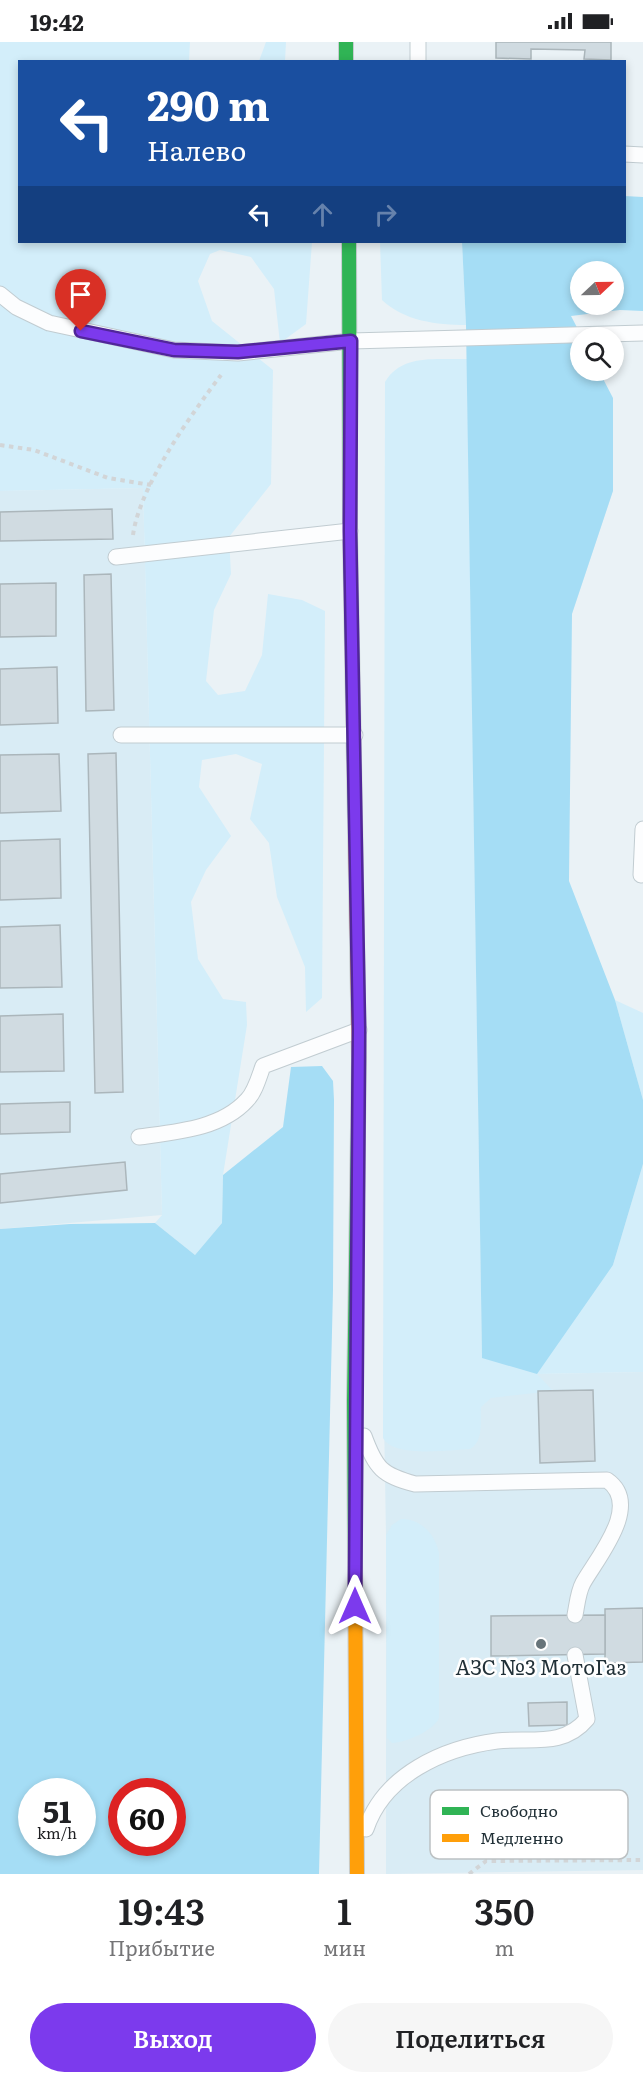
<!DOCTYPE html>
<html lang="ru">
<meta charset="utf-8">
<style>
:root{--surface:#fff;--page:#f6f6f6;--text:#202124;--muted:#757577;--accent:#7c3aed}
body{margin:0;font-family:Literata,serif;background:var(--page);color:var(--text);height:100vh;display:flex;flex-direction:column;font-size:22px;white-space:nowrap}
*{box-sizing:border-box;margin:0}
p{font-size:20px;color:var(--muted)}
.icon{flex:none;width:33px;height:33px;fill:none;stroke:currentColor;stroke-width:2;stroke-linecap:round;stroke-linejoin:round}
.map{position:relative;height:1832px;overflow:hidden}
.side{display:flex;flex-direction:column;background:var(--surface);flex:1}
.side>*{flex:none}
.banner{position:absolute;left:18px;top:18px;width:608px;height:183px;border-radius:0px;box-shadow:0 3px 9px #0003;background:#1a4fa0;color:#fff;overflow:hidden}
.needle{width:39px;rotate:68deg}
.buttons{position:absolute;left:570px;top:219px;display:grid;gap:12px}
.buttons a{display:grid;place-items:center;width:54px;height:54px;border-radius:50%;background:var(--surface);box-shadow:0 3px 9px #0003;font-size:30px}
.speed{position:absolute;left:18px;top:1736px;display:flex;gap:12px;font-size:30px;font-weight:700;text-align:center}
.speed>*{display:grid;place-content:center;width:78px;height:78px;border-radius:50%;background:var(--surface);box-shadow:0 3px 9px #0003;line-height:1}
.speed small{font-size:15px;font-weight:400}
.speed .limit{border:9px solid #d22;background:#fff;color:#111}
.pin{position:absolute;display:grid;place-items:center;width:51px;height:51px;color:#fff;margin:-62px -26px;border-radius:50% 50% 50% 0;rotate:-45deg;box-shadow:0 0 6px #0007}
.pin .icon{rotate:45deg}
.me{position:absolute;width:66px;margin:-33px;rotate:0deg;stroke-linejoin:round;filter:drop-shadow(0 0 4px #0008)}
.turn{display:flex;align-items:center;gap:21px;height:126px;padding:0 30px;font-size:27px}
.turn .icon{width:78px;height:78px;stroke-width:2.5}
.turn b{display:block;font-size:42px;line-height:51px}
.lanes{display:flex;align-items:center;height:57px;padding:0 30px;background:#0003;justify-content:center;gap:30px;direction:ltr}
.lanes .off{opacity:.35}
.eta{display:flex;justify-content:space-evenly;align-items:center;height:102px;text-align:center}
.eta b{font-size:36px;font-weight:600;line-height:42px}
.cta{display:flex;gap:12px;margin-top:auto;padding:12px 30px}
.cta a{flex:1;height:69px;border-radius:36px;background:var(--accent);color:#fff;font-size:24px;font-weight:600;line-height:69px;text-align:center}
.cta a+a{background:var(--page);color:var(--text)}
.status{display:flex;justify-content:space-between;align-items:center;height:42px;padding:0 30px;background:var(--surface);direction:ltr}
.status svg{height:16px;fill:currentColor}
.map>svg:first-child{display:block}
.built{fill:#d9ecf5}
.green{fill:#d3eefa}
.forest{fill:#a5ddf5;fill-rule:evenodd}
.building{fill:#d0dbe1;stroke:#abb6bb;stroke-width:1.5}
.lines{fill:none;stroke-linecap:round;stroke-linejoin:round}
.lane-casing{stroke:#c1ccd1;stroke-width:17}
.fast-casing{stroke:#c7cdd0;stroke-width:16}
.slow-casing{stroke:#c7cdd0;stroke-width:16}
.path{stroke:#d2d5d7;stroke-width:4;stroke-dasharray:4.5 4.5;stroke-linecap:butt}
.lane{stroke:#fcfdfe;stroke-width:15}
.fast{stroke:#30b455;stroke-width:14}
.slow{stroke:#ff9f0a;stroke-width:14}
.route-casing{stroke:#51269a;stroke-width:15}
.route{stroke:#7c3aed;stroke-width:10}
.poi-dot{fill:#67747a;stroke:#fff;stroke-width:2}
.labels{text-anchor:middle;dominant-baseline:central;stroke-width:5;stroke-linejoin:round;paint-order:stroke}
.poi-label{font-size:20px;fill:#213037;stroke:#fff}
.key{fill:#fff;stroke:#bcc1c3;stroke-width:1.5}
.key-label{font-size:16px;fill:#213037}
</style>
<div class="status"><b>19:42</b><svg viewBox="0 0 49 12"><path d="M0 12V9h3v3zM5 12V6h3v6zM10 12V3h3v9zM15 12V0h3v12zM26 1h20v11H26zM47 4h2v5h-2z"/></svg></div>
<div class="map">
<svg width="643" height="1832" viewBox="0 0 643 1832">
<rect width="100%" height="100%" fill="#eaf2f6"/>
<g class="built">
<polygon points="143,446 162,1173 0,1187 0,449"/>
<polygon points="383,1316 482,1316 537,1332 643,1330 643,1828 386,1832 386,1493"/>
</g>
<g class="green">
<polygon points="0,0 190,0 189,19 20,20 20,200 312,200 306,282 280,301 274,247 251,215 220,208 210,212 198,239 212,279 273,328 271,442 229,495 231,532 214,568 206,639 218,653 245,649 262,613 268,552 302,558 325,569 322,956 306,970 305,925 277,855 269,801 250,777 262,722 236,712 202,718 199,745 231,794 206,828 191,860 198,917 223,957 246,960 247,983 223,1133 222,1181 195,1213 155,1181 162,1173 143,446 0,449"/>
<polygon points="266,0 286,0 285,19 259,19"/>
<path d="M380,200H462L466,283C437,283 404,279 382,258Z"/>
<path d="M467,317L482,1316L613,1223L643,1122V1330L537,1332L553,1349L491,1356L481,1365C480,1380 484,1399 470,1407C448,1408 394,1416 383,1396L385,340C402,311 437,318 467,317Z"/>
<polygon points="615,958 643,971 643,1058"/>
<path d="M401,1477C421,1477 435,1492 439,1511V1676C433,1689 407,1700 392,1701L387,1696L386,1493L392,1483Z"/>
</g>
<g class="forest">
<path d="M624,154L643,155V269L620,268L571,274L582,295L580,328L599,329L613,356V449L572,572L569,839L615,958L643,1058V1122L613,1223L537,1332L482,1316L466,283L462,200H624ZM580,230H614V262H580Z"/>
<path d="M322,1024L333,1039L334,1058L333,1248L319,1832H0V1187L70,1182L155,1181L195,1213L222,1181L223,1133L283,1085L291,1025ZM32,1749H82V1800H32ZM122,1749H172V1800H122Z"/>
</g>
<g class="building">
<polygon points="496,0 611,0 611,18 584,17 585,8 531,7 531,17 496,16"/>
<polygon points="112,467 113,497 0,499 0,470"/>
<polygon points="111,532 114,668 86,669 84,533"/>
<polygon points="56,541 56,594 0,595 0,542"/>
<polygon points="57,625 58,681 0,683 0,627"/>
<polygon points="116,711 123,1050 95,1051 88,712"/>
<polygon points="59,712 61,769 0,771 0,713"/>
<polygon points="60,797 61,856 0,858 0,799"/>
<polygon points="60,883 62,945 0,946 0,885"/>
<polygon points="63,972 64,1029 0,1030 0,974"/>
<polygon points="70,1060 70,1090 0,1092 0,1062"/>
<polygon points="125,1120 127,1148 0,1161 0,1132"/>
<polygon points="593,1348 595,1419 540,1421 538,1349"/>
<polygon points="643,1566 643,1620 605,1621 605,1567"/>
<polygon points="605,1573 605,1612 491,1614 491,1574"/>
<polygon points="567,1660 567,1683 529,1684 528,1661"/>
</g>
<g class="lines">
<g class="lane-casing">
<g id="lane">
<polyline points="418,20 418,0"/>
<polyline points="624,112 643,113"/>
<polyline points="0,252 16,265 49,281 174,308 238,311 351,299 643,291"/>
<polyline points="116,515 350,489"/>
<polyline points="121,693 355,693"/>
<polyline points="641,833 643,787"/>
<path d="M139,1095C175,1090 221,1087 247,1058C255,1050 259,1035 263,1024L359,988"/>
<path d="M364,1394C376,1427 382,1433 415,1442L607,1438C643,1463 597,1516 583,1541C578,1550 577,1563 575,1573"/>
<path d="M366,1787C384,1733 443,1706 497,1699C530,1695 563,1706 587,1677L575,1613"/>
</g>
</g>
<g class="fast-casing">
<g id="fast">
<polyline points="346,0 346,20"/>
<polyline points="349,200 350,489 355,777"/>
<polyline points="355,1517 354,1359 359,1017"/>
</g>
</g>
<g class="slow-casing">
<g id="slow">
<polyline points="355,777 359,1017"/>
<polyline points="355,1517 357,1832"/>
</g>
</g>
<g class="path">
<polyline points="0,403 34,408 108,436 151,443"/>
<path d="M133,493C140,443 191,373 221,333"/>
<polyline points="469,1832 486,1819 643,1818"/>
</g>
<use href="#lane" class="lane"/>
<use href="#fast" class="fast"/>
<use href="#slow" class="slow"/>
</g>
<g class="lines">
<g class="route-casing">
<polyline id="route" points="81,289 174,308 238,310 351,299 350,489 359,988 355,1564"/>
</g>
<use href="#route" class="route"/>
</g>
<circle class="poi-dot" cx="541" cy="1602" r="6"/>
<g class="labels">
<g class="poi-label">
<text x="541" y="1624">АЗС №3 МотоГаз</text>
</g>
</g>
<rect x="430" y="1748" width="198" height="69" rx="9" class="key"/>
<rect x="442" y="1765" width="27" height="8" fill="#30b455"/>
<rect x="442" y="1792" width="27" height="8" fill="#ff9f0a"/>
<g class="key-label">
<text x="480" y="1775">Свободно</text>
<text x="480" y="1802">Медленно</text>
</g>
</svg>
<div class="buttons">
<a><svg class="needle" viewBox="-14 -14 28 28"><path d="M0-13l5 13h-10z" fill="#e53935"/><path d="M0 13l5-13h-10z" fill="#757577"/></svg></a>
<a><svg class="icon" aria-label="search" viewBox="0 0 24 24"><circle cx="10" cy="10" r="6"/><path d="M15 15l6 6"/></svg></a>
</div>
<div class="speed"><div>51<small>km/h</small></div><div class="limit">60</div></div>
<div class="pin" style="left:81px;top:289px;background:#d93025"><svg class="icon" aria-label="arrive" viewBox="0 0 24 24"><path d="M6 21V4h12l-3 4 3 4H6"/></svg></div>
<svg class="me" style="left:355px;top:1564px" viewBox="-20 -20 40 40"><path d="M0-17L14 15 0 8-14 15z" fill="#7c3aed" stroke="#fff" stroke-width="4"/></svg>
<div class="banner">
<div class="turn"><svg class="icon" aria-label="left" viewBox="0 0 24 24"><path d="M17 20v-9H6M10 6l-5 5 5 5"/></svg><div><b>290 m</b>Налево</div></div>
<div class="lanes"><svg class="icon" aria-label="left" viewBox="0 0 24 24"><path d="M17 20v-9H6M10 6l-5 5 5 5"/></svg><svg class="icon off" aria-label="ahead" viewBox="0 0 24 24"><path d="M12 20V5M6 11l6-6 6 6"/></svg><svg class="icon off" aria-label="right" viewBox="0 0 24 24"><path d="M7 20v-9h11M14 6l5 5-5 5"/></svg></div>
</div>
</div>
<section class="side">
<div class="eta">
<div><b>19:43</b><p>Прибытие</p></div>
<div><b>1</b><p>мин</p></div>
<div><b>350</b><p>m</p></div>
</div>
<div class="cta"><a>Выход</a><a>Поделиться</a></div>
</section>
